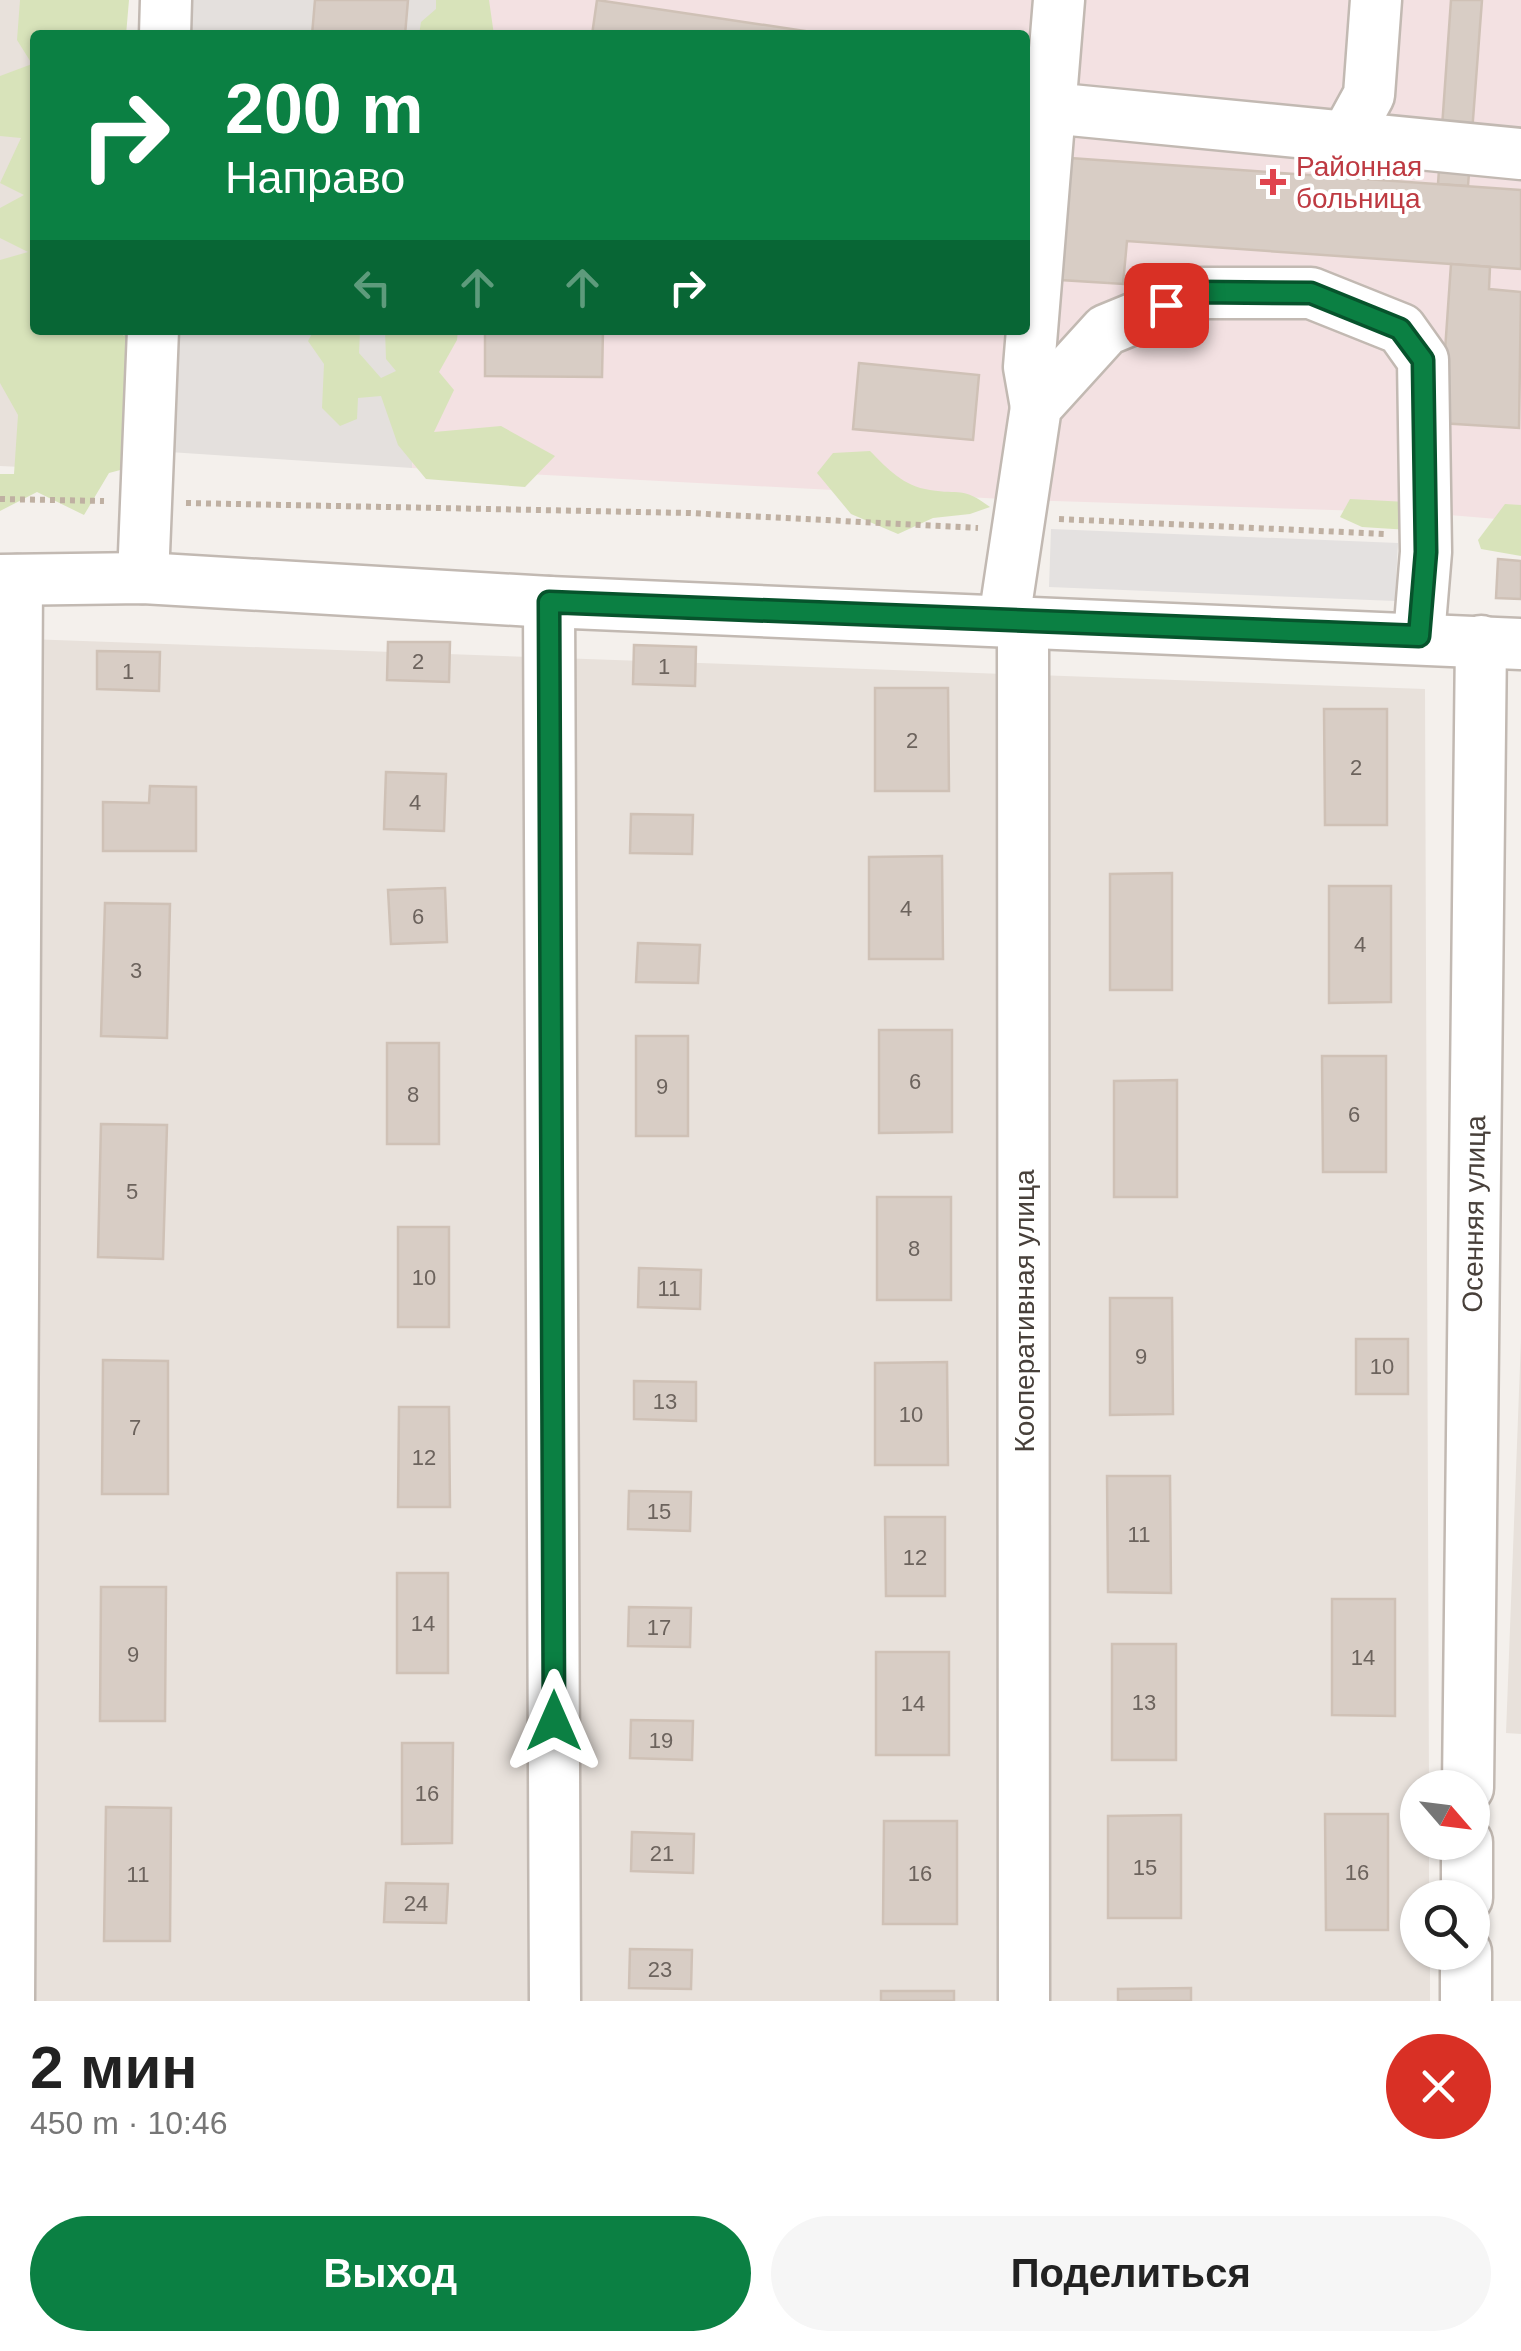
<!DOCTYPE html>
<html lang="ru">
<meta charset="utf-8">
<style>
:root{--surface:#fff;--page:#f6f6f6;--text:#222;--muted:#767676;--accent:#0b8043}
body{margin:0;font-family:Arial,sans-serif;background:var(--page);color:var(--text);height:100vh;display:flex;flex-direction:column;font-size:38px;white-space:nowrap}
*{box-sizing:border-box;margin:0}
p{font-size:32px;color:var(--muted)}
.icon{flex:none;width:55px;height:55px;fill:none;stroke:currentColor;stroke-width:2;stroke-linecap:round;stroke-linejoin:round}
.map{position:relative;height:2001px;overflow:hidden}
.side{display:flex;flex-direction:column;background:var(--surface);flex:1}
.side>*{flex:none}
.banner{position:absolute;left:30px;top:30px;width:1000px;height:305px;border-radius:10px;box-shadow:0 2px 8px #0004;background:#0b8043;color:#fff;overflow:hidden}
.needle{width:65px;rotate:118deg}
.fabs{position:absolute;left:1400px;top:1770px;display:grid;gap:20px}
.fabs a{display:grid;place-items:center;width:90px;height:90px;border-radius:50%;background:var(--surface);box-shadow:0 2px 8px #0004;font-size:50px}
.pin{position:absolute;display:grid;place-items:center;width:85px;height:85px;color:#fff;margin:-42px;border-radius:20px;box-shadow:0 5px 15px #0006}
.me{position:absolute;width:110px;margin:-55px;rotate:0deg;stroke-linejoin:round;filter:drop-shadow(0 0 8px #0008)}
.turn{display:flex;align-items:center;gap:35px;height:210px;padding:0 30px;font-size:45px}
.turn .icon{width:130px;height:130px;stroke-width:2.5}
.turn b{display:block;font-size:70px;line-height:85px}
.lanes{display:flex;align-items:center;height:95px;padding:0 30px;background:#0003;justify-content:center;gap:50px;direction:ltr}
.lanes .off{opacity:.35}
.round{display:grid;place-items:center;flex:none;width:105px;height:105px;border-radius:52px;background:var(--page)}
.overview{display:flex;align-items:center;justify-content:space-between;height:170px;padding:0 30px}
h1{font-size:60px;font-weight:800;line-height:75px}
.button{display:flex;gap:20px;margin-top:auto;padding:20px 30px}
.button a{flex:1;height:115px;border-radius:60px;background:var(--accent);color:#fff;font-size:40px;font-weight:800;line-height:115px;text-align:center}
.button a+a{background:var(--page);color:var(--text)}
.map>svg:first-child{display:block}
.residential{fill:#e8e1db}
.industrial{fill:#e4e0dd}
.medical{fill:#f3e1e2}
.green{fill:#d8e3ba}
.parking{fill:#e4e1e0}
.building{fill:#d8cdc5;stroke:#cfc1b6;stroke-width:2.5}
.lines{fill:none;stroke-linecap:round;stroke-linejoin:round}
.minor-casing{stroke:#c2b9b2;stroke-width:55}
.path{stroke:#bfb0a2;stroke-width:6;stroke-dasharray:5 5;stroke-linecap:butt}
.minor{stroke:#fff;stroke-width:50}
.route-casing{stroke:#07532c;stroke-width:25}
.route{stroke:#0b8043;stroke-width:18}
.health-dot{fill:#e0444e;stroke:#fff;stroke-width:4}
.labels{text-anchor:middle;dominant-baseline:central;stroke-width:8;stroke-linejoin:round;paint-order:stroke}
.number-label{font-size:22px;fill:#6c635d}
.health-label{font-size:28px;fill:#be3a42;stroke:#fff;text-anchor:start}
.street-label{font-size:28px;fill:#48403a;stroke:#fff}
</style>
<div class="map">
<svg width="1521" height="2001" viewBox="0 0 1521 2001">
<rect width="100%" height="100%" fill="#f4f0ec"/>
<g class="residential">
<polygon points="0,0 95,0 35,35 35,330 43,468 0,466"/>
<polygon points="0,638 1425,689 1429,1787 1418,1788 1418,1842 1429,1843 1429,1897 1418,1898 1418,1952 1430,1953 1430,2001 0,2001"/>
<polygon points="1521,1339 1521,1734 1506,1733"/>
</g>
<g class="industrial">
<polygon points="161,0 443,0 441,35 159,35"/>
<polygon points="146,330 421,330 412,468 139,450"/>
</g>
<polygon class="medical" points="443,0 1521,0 1521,521 1425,513 1023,500 412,468 421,330 1025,330 1025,35 441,35"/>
<g class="green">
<polygon points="20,0 129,0 126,35 35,35 35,330 119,330 124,336 126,330 154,330 143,464 109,473 84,515 37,492 0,511 0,474 14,474 18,415 0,383 0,260 28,252 0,238 0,208 24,195 0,183 21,138 0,136 0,76 32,64 17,40"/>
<polygon points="436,0 489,0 494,35 419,35 421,22 436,9"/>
<polygon points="314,330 360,332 359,353 381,378 396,371 386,359 385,330 458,330 457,340 439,372 454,390 434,432 501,426 555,456 525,487 426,479 398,445 381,396 358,398 357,419 340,426 322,408 324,364 308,341"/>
<path d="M870,451C888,469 903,486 930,490C960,495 962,486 990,507L970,514L933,518L898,534L851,514L817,473L833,453Z"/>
<polygon points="1350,499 1407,502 1409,530 1362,527 1340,517"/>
<polygon points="1505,504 1521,505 1521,556 1481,549 1478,540"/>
</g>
<polygon class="parking" points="1051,529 1398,543 1395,601 1049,587"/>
<g class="building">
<polygon points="315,0 408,0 405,35 312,35"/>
<polygon points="597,0 825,34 825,35 592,35"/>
<polygon points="1451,0 1482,0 1468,186 1438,184"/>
<polygon points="1070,158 1521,190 1521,269 1127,241 1123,284 1061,280"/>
<polygon points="1451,264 1490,267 1489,289 1521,292 1519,428 1440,423"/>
<polygon points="485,330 603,330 602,377 485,376"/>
<polygon points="859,363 979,375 973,440 853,429"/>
<polygon points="1498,559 1521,561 1521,599 1496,598"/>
<polygon points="388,642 450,642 449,682 387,680"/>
<polygon points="634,645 696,647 695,686 633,684"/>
<polygon points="97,651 160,652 159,691 97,689"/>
<polygon points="875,688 948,688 949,791 875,791"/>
<polygon points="1324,709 1387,709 1387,825 1325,825"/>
<polygon points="386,772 446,774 444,831 384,829"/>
<polygon points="150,786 196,787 196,851 103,851 103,802 149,803"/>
<polygon points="631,814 693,815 692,854 630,853"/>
<polygon points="942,856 943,959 869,959 869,857"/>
<polygon points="1172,873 1172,990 1110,990 1110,874"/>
<polygon points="1329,886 1391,886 1391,1002 1329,1003"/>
<polygon points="445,888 447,942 391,944 388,890"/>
<polygon points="105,903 170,904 167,1038 101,1036"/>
<polygon points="638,943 700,945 698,983 636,982"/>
<polygon points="879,1030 952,1030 952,1132 879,1133"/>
<rect x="636" y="1036" width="52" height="100"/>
<rect x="387" y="1043" width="52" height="101"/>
<polygon points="1322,1056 1386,1056 1386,1172 1323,1172"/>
<polygon points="1177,1080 1177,1197 1114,1197 1114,1081"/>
<polygon points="101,1124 167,1125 163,1259 98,1257"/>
<rect x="877" y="1197" width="74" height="103"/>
<rect x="398" y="1227" width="51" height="100"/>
<polygon points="639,1268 701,1270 700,1309 638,1307"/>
<polygon points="1110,1298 1172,1298 1173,1414 1110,1415"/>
<rect x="1356" y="1339" width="52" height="55"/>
<polygon points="103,1360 168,1361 168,1494 102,1494"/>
<polygon points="947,1362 948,1465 875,1465 875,1363"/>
<polygon points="634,1381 696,1382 696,1421 634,1419"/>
<polygon points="399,1407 449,1407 450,1507 398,1507"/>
<polygon points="1107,1476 1170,1476 1171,1593 1108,1592"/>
<polygon points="629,1491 691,1492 690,1531 628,1529"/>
<polygon points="885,1517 945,1517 945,1596 886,1596"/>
<rect x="397" y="1573" width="51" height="100"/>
<polygon points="101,1587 166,1587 165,1721 100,1721"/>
<polygon points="1332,1599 1395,1599 1395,1716 1332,1715"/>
<polygon points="629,1607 691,1608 690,1647 628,1646"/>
<rect x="1112" y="1644" width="64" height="116"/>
<rect x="876" y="1652" width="73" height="103"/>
<polygon points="631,1720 693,1721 692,1760 630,1758"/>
<polygon points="402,1743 453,1743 452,1843 402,1844"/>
<polygon points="106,1807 171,1808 170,1941 104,1941"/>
<polygon points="1325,1814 1388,1814 1388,1930 1326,1930"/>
<polygon points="1181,1815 1181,1918 1108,1918 1108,1816"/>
<polygon points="884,1821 957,1821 957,1924 883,1924"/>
<polygon points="632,1832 694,1834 693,1873 631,1871"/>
<polygon points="386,1883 448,1884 446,1923 384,1922"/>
<polygon points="630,1949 692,1950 691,1989 629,1988"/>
<polygon points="1191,1988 1191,2001 1118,2001 1118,1989"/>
<rect x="881" y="1991" width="73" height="10"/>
</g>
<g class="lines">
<g class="minor-casing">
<g id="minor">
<polyline points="165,35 166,0"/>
<polyline points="1050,108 1521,154"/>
<polyline points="1346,137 1369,95 1376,0"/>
<polyline points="1036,407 1029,367 1059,0"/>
<polyline points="143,578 153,330"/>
<polyline points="0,580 143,578 549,602 1521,644"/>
<polyline points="549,602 555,2001"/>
<polyline points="1004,620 1036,407 1106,330 1196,293 1311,293 1401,329 1423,360 1426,552 1419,636"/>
<polyline points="1023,621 1024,2001"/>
<polyline points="1468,1788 1481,641"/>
<polyline points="1467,1898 1467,1842"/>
<polyline points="9,2001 17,580"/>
<polyline points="1466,2001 1466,1952"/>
</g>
</g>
<g class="path">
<polyline points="0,499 104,501"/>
<polyline points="186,503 689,513 978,528"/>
<polyline points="1059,519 1386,534"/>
</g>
<use href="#minor" class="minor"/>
</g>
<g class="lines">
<g class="route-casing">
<polyline id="route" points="554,1721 549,602 1419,636 1426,552 1423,360 1400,329 1311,293 1196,292 1166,305"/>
</g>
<use href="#route" class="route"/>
</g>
<path class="health-dot" d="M1268 167h10v10h10v10h-10v10h-10v-10h-10v-10h10z"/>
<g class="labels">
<g class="number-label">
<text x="418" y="661">2</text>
<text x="664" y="666">1</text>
<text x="128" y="671">1</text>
<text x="912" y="740">2</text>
<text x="1356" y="767">2</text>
<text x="415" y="802">4</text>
<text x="906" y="908">4</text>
<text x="418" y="916">6</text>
<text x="1360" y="944">4</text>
<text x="136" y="970">3</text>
<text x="915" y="1081">6</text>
<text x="662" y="1086">9</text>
<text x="413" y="1094">8</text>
<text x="1354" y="1114">6</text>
<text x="132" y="1191">5</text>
<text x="914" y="1248">8</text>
<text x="424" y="1277">10</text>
<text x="669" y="1288">11</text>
<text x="1141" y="1356">9</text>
<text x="1382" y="1366">10</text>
<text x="665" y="1401">13</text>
<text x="911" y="1414">10</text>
<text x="135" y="1427">7</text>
<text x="424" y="1457">12</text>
<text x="659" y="1511">15</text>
<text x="1139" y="1534">11</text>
<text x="915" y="1557">12</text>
<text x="423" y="1623">14</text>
<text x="659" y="1627">17</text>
<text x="133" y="1654">9</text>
<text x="1363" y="1657">14</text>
<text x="1144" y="1702">13</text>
<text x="913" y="1703">14</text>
<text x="661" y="1740">19</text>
<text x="427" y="1793">16</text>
<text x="662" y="1853">21</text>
<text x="1145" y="1867">15</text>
<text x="1357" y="1872">16</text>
<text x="920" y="1873">16</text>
<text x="138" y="1874">11</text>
<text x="416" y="1903">24</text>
<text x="660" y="1969">23</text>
</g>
<g class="health-label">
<text x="1296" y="166">Районная<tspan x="1296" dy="32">больница</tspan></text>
</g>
<g class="street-label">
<text transform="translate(1474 1214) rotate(-89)">Осенняя улица</text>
<text transform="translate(1024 1311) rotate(-90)">Кооперативная улица</text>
</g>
</g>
</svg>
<div class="fabs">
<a><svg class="needle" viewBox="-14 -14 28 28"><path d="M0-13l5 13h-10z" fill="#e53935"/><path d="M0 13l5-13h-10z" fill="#767676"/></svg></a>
<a><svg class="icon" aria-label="search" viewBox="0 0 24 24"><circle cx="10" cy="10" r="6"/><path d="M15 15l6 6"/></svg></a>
</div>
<div class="pin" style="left:1166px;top:305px;background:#d93025"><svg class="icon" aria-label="arrive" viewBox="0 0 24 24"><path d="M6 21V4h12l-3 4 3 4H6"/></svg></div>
<svg class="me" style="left:554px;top:1721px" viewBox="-20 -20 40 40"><path d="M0-17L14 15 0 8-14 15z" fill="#0b8043" stroke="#fff" stroke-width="4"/></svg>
<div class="banner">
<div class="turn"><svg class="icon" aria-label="right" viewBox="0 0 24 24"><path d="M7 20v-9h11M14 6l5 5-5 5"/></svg><div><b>200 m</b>Направо</div></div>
<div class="lanes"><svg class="icon off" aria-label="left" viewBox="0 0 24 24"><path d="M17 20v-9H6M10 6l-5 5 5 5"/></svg><svg class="icon off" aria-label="ahead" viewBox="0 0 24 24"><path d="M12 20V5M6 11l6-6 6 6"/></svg><svg class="icon off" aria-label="ahead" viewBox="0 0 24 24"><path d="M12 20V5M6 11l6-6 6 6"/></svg><svg class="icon" aria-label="right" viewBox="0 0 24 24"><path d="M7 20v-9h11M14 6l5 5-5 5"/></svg></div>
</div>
</div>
<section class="side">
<div class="overview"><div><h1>2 мин</h1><p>450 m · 10:46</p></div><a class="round" style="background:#d93025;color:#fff"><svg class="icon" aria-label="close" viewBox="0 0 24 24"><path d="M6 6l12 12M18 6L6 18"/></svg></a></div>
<div class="button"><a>Выход</a><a>Поделиться</a></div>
</section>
